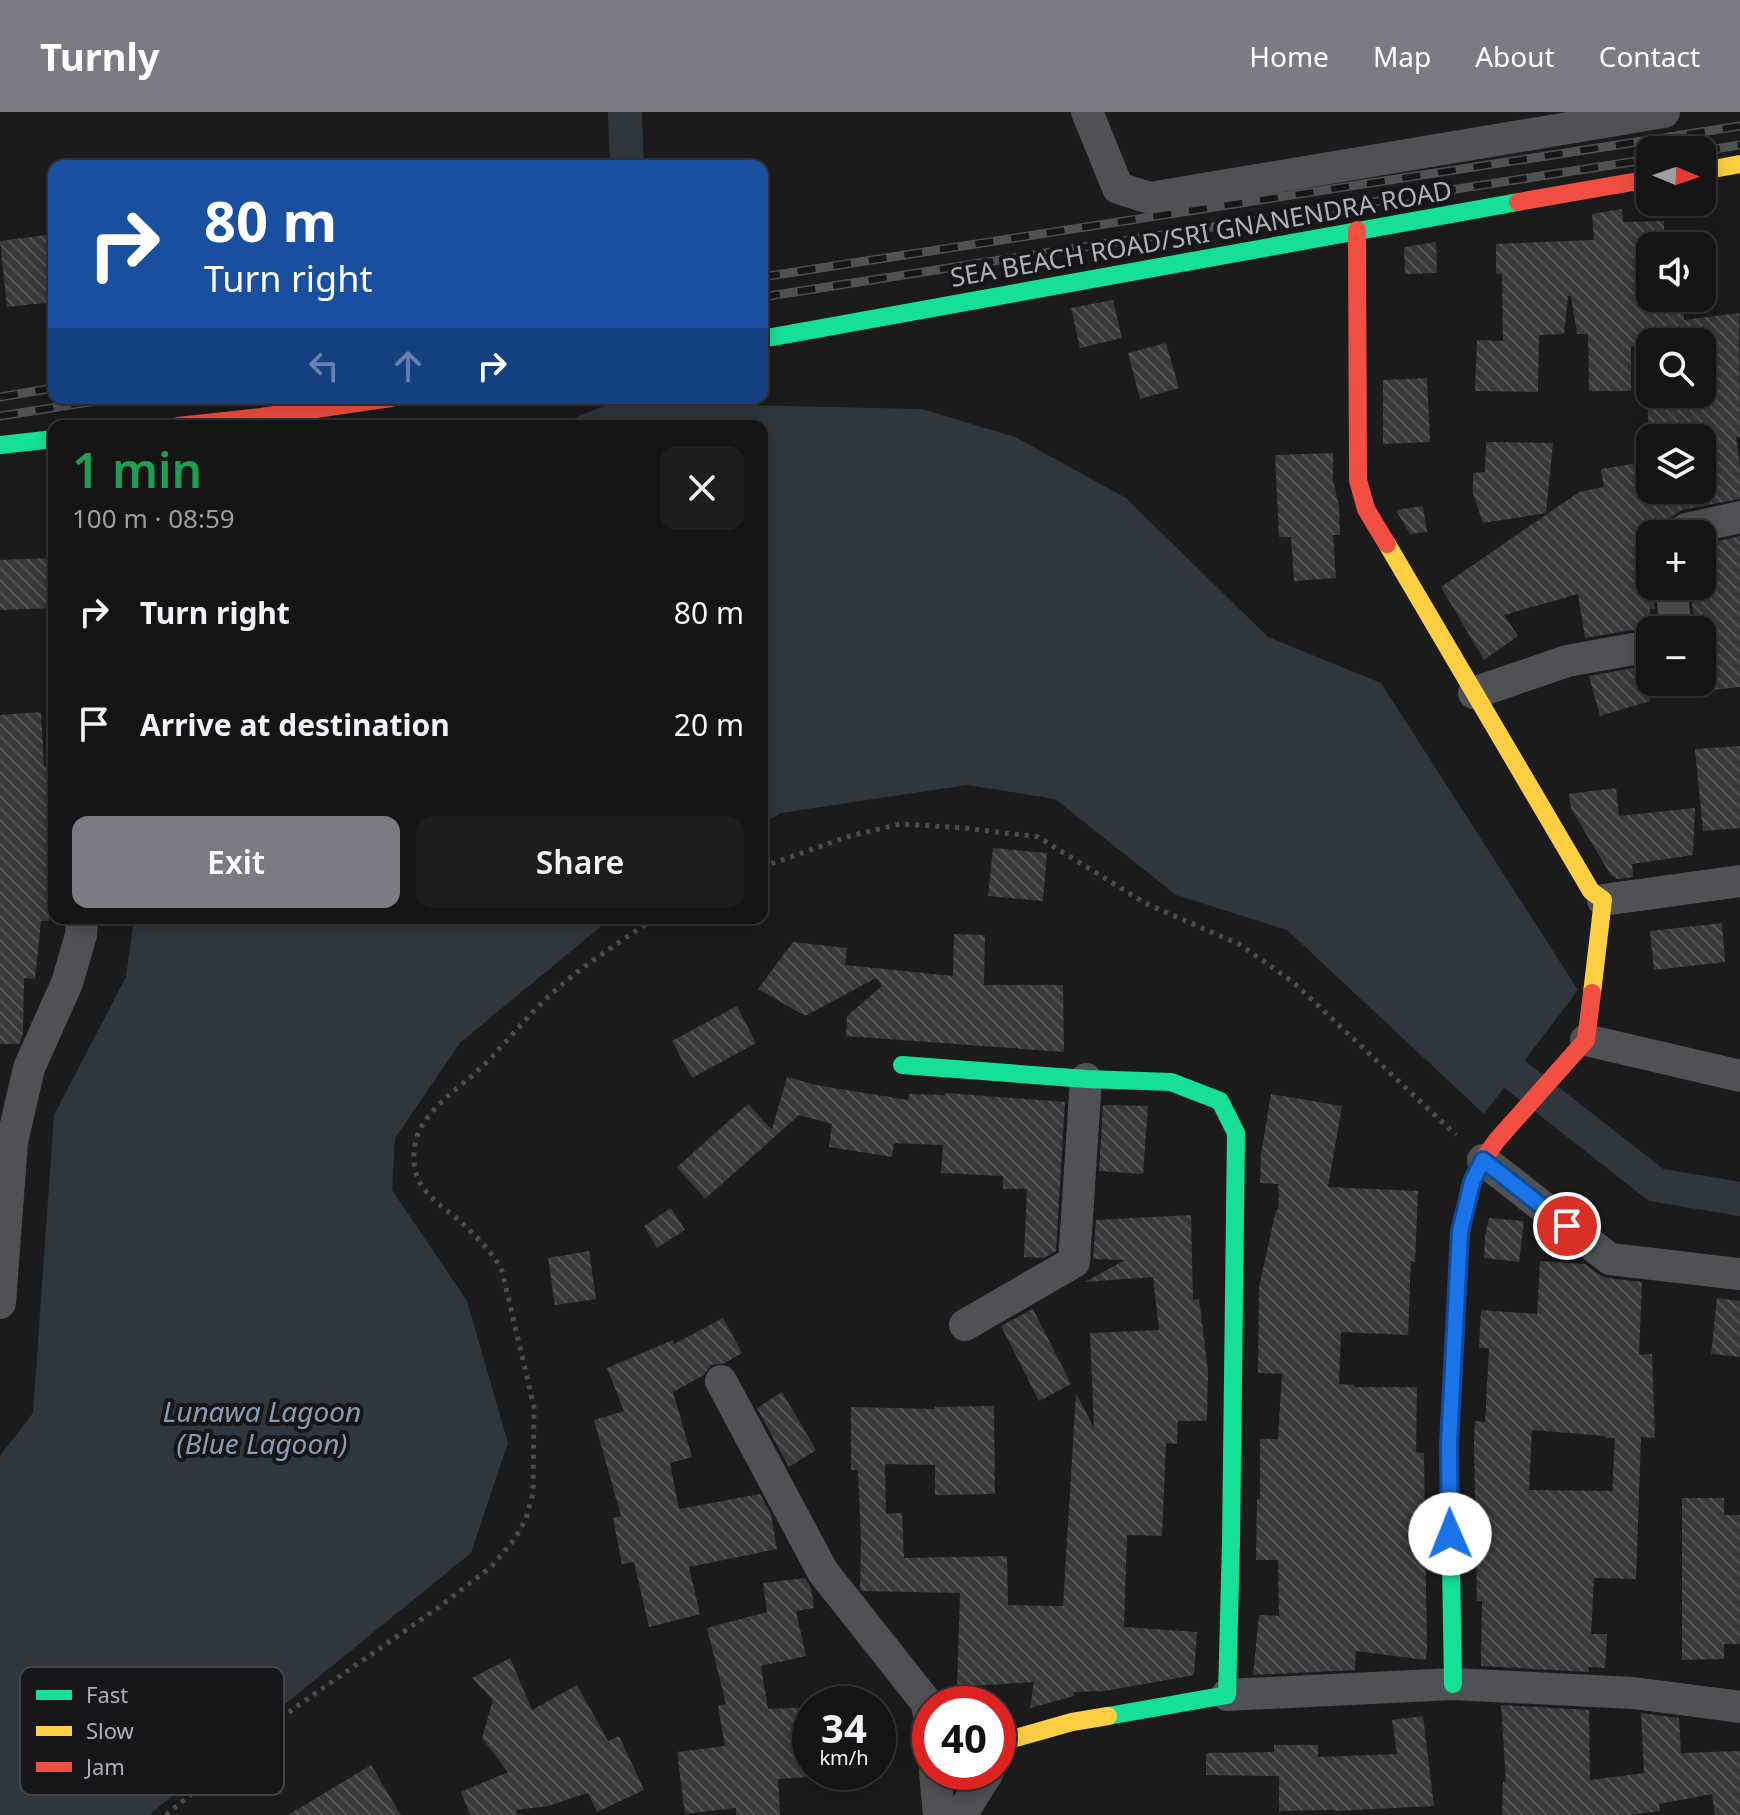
<!DOCTYPE html>
<meta charset="utf-8">
<style>
:root{--surface:#141415;--page:#1d1d1e;--text:#f1f3f6;--muted:#9d9ea0;--line:#333334;--accent:#7b7c83}
body{margin:0;font-family:"Noto Sans",sans-serif;background:var(--page);color:var(--text);height:100vh;display:flex;flex-direction:column;font-size:30px;white-space:nowrap}
*{box-sizing:border-box;margin:0}
p{font-size:26px;color:var(--muted)}
.icon{flex:none;width:44px;height:44px;fill:none;stroke:currentColor;stroke-width:2;stroke-linecap:round;stroke-linejoin:round}
.map{position:relative;flex:1;overflow:hidden}
.drawer{position:absolute;left:48px;top:308px;width:720px;height:504px;display:flex;flex-direction:column;background:var(--surface);border-radius:16px;box-shadow:0 4px 20px #0003,0 0 0 2px var(--line)}
.drawer>*{flex:none}
.banner{position:absolute;left:48px;top:48px;width:720px;height:244px;border-radius:16px;box-shadow:0 4px 20px #0003,0 0 0 2px var(--line);background:#1a4fa0;color:#fff;overflow:hidden}
.needle{width:52px;rotate:92deg}
.tools{position:absolute;left:1636px;top:24px;display:grid;gap:16px}
.tools a{display:grid;place-items:center;width:80px;height:80px;border-radius:16px;background:var(--surface);box-shadow:0 4px 20px #0003,0 0 0 2px var(--line);font-size:40px}
.speed{position:absolute;left:792px;top:1574px;display:flex;gap:16px;font-size:40px;font-weight:700;text-align:center}
.speed>*{display:grid;place-content:center;width:104px;height:104px;border-radius:50%;background:var(--surface);box-shadow:0 4px 20px #0003,0 0 0 2px var(--line);line-height:1}
.speed small{font-size:20px;font-weight:400}
.speed .limit{border:12px solid #d22;background:#fff;color:#111}
.pin{position:absolute;display:grid;place-items:center;width:68px;height:68px;color:#fff;margin:-34px;border:4px solid #fff;border-radius:50%;box-shadow:0 2px 8px #0007}
.me{position:absolute;width:88px;margin:-44px;rotate:359deg;stroke-linejoin:round;filter:drop-shadow(0 0 6px #0008)}
.turn{display:flex;align-items:center;gap:28px;height:168px;padding:0 24px;font-size:36px}
.turn .icon{width:104px;height:104px;stroke-width:2.5}
.turn b{display:block;font-size:56px;line-height:68px}
.lanes{display:flex;align-items:center;height:76px;padding:0 24px;background:#0003;justify-content:center;gap:40px;direction:ltr}
.lanes .off{opacity:.35}
.round{display:grid;place-items:center;flex:none;width:84px;height:84px;border-radius:16px;background:var(--page)}
.head{display:flex;align-items:center;justify-content:space-between;height:136px;padding:0 24px}
h1{font-size:48px;font-weight:600;line-height:60px;color:#1e9e55}
.primary-button{display:flex;gap:16px;margin-top:auto;padding:16px 24px}
.primary-button a{flex:1;height:92px;border-radius:16px;background:var(--accent);color:#fff;font-size:32px;font-weight:600;line-height:92px;text-align:center}
.primary-button a+a{background:var(--page);color:var(--text)}
ul{padding:0;list-style:none}
li{display:flex;align-items:center;gap:24px;height:112px;padding:0 24px}
li div{flex:1}
li b{display:block;font-size:30px}
li em{font-style:normal}
header{display:flex;align-items:center;gap:48px;box-sizing:border-box;height:112px;padding:0 40px;background:var(--accent);color:#fff}
header strong{font-size:38px}
nav{display:flex;gap:44px;margin-inline-start:auto;font-size:28px}
.map>svg:first-child{display:block}
.water{fill:#2f363d}
.lines{fill:none;stroke-linecap:round;stroke-linejoin:round}
.canal{stroke:#2f363d;stroke-width:34}
.building{fill:url(#building-back-hatch);fill-rule:evenodd}
.path{stroke:#4b4c4f;stroke-width:5;stroke-dasharray:4 6;stroke-linecap:butt}
.street{stroke:#505154;stroke-width:32}
.fast{stroke:#16e098;stroke-width:18}
.slow{stroke:#ffcf43;stroke-width:18}
.jam{stroke:#f24e42;stroke-width:18}
.rail-casing{stroke:#505153;stroke-width:9}
.rail{stroke:#161518;stroke-width:6;stroke-dasharray:18;stroke-linecap:butt}
.route-casing{stroke:#114b97;stroke-width:20}
.route{stroke:#1a73e8;stroke-width:14}
.labels{text-anchor:middle;dominant-baseline:central;stroke-width:8;stroke-linejoin:round;paint-order:stroke}
.street-label{font-size:26px;fill:#aeb1bb;stroke:#161518}
.water-label{font-size:28px;font-style:italic;fill:#879db4;stroke:#161518}
.key{fill:#161518;stroke:#444449;stroke-width:2}
.key-label{font-size:22px;fill:#aeb1bb}
</style>
<header>
<strong>Turnly</strong>
<nav><a>Home</a><a>Map</a><a>About</a><a>Contact</a></nav>
</header>
<div class="map">
<svg width="1740" height="1703" viewBox="0 0 1740 1703">
<defs>
<pattern id="building-back-hatch" width="6" height="6" patternUnits="userSpaceOnUse" patternTransform="scale(2)"><rect width="6" height="6" fill="#39393c"/><path d="M-1 5l2 2M0 0l6 6M5-1l2 2" fill="none" stroke="#535356"/></pattern>
</defs>
<rect width="100%" height="100%" fill="#1b1b1c"/>
<g class="water">
<polygon points="613,290 922,297 1015,325 1126,386 1268,525 1381,571 1578,878 1484,1002 1287,818 1176,783 1055,687 967,673 781,701 762,712 762,314 555,314"/>
<polygon points="134,806 611,806 460,931 395,1026 392,1078 467,1189 508,1331 471,1441 149,1703 0,1703 0,1344 33,1301 54,1003 126,865"/>
</g>
<g class="lines">
<g class="canal">
<polyline points="625,0 627,54"/>
<polyline points="650,286 655,314"/>
<polyline points="1480,935 1656,1073 1740,1087"/>
</g>
</g>
<g class="building">
<polygon points="1622,97 1623,110 1664,109 1664,134 1650,134 1650,202 1684,202 1684,208 1739,201 1740,325 1736,325 1740,354 1740,387 1682,398 1667,408 1650,410 1650,474 1652,474 1655,497 1650,497 1650,515 1585,526 1578,482 1504,503 1518,524 1484,548 1441,475 1579,380 1604,375 1601,357 1650,349 1650,378 1709,378 1703,326 1649,326 1647,284 1702,282 1702,230 1636,230 1636,234 1631,234 1631,279 1589,279 1588,222 1577,222 1571,184 1568,184 1564,222 1539,223 1538,280 1475,279 1477,228 1503,229 1502,162 1496,162 1496,132 1594,128 1592,102"/>
<polygon points="54,122 54,190 7,195 0,129"/>
<polygon points="1436,130 1437,161 1405,162 1404,135"/>
<polygon points="1113,188 1122,226 1080,236 1071,196"/>
<polygon points="1166,231 1179,276 1140,287 1128,241"/>
<polygon points="1427,266 1430,330 1383,332 1383,268"/>
<polygon points="1486,330 1553,331 1546,401 1483,411 1473,381 1473,361 1485,360"/>
<polygon points="1333,341 1333,368 1339,394 1340,423 1333,423 1336,466 1294,469 1291,425 1279,425 1275,343"/>
<polygon points="1423,394 1427,420 1410,422 1396,398"/>
<polygon points="1740,424 1740,575 1702,579 1702,517 1695,517 1690,474 1702,474 1702,433"/>
<polygon points="54,446 54,496 0,498 0,448"/>
<polygon points="1650,553 1650,589 1600,604 1589,564"/>
<polygon points="41,600 44,655 48,655 50,709 54,709 54,744 50,744 49,809 41,809 35,867 24,866 23,922 19,932 0,932 0,603"/>
<polygon points="1740,634 1740,716 1703,719 1695,637"/>
<polygon points="1616,676 1619,704 1695,696 1693,743 1632,752 1633,765 1617,767 1610,762 1571,696 1569,682"/>
<polygon points="993,736 1047,741 1043,789 988,784"/>
<polygon points="1722,811 1725,850 1654,858 1650,819"/>
<polygon points="954,822 985,823 984,873 1063,873 1064,940 846,924 847,904 882,874 876,866 805,904 758,877 793,830 847,836 845,853 953,864"/>
<polygon points="737,894 756,931 692,966 672,929"/>
<polygon points="787,965 816,973 908,988 909,982 945,983 946,981 1065,990 1056,1139 1044,1146 1024,1145 1027,1077 1003,1077 1003,1064 941,1061 943,1033 894,1031 892,1045 829,1035 832,1012 799,1003 705,1087 677,1055 748,992 772,1018"/>
<polygon points="1271,982 1342,994 1328,1075 1418,1079 1415,1150 1411,1149 1408,1223 1341,1220 1339,1272 1354,1273 1354,1275 1417,1275 1416,1340 1424,1341 1427,1535 1426,1548 1356,1539 1355,1558 1253,1563 1259,1503 1279,1504 1278,1448 1256,1448 1257,1387 1260,1387 1260,1327 1278,1327 1282,1262 1258,1261 1259,1175 1276,1098 1278,1098 1279,1084 1278,1072 1260,1071 1261,1042"/>
<polygon points="1103,993 1148,994 1143,1062 1099,1059"/>
<polygon points="671,1096 685,1118 657,1136 644,1114"/>
<polygon points="1191,1103 1193,1188 1199,1187 1208,1259 1207,1309 1178,1309 1177,1332 1166,1331 1162,1424 1127,1423 1124,1515 1197,1520 1194,1563 1105,1579 1074,1580 1074,1584 1030,1596 1034,1570 957,1575 960,1481 862,1479 860,1477 861,1431 858,1358 851,1358 851,1295 935,1297 935,1295 994,1294 995,1382 935,1383 935,1353 885,1352 886,1402 902,1401 904,1446 1007,1444 1008,1493 1063,1494 1076,1281 1094,1316 1090,1221 1159,1218 1153,1165 1085,1170 1125,1148 1093,1147 1096,1108"/>
<polygon points="1489,1106 1524,1109 1519,1150 1484,1146 1485,1124"/>
<polygon points="589,1139 596,1187 555,1193 548,1146"/>
<path d="M1540,1149L1585,1152L1598,1162L1607,1166L1642,1170L1639,1243L1652,1242L1655,1326L1641,1325L1636,1467L1594,1466L1591,1522H1607L1605,1556L1589,1555V1560L1481,1554L1482,1489H1477L1474,1332L1475,1309L1485,1310L1489,1236H1479L1481,1198L1537,1202ZM1532,1318L1605,1324V1326H1615L1612,1379L1529,1378Z"/>
<polygon points="1717,1186 1740,1189 1740,1245 1711,1242"/>
<polygon points="1033,1197 1071,1272 1039,1289 1001,1214"/>
<polygon points="723,1206 742,1241 725,1251 711,1253 704,1263 673,1280 692,1345 670,1351 679,1397 760,1382 771,1402 777,1437 689,1455 700,1502 649,1515 634,1450 622,1452 613,1406 621,1404 594,1308 624,1299 607,1256 673,1228 674,1232"/>
<polygon points="782,1280 816,1338 789,1355 757,1296"/>
<polygon points="1682,1386 1724,1386 1724,1403 1740,1403 1740,1532 1724,1532 1724,1547 1682,1548"/>
<polygon points="805,1466 811,1476 814,1496 796,1499 806,1544 761,1554 768,1597 810,1595 810,1665 778,1667 780,1703 736,1703 736,1696 685,1702 677,1640 725,1634 718,1594 726,1592 707,1516 767,1500 763,1471"/>
<polygon points="510,1546 532,1598 577,1573 608,1629 619,1624 644,1678 597,1700 588,1681 548,1694 516,1698 518,1703 470,1703 461,1680 508,1660 482,1626 493,1588 472,1566"/>
<polygon points="1501,1593 1589,1598 1590,1668 1644,1661 1641,1601 1679,1606 1681,1641 1740,1639 1740,1703 1715,1703 1712,1682 1659,1692 1660,1699 1630,1703 1502,1703 1503,1670 1506,1670"/>
<polygon points="1423,1604 1434,1694 1335,1699 1335,1698 1279,1699 1279,1664 1206,1663 1206,1641 1274,1640 1274,1633 1318,1633 1318,1645 1397,1642 1392,1608"/>
<polygon points="371,1653 401,1703 288,1703"/>
</g>
<g class="lines">
<g class="path">
<polyline points="762,755 850,724 900,712 965,716 1038,725 1145,791 1239,832 1293,870 1456,1023"/>
<path d="M166,1703L293,1597L439,1495L491,1455L514,1428L526,1407L533,1381L534,1295L502,1159C493,1141 478,1126 463,1112C448,1098 425,1085 417,1065C412,1049 413,1032 420,1017C436,989 461,975 484,953C507,930 527,904 551,882C583,853 620,830 655,806"/>
</g>
<g class="street">
<polyline points="1087,0 1118,76 1150,86 1664,0"/>
<polyline points="1680,422 1686,417 1740,405"/>
<polyline points="1671,474 1676,518"/>
<polyline points="1474,581 1567,549 1650,534"/>
<polyline points="1603,788 1740,769"/>
<polyline points="1586,928 1740,964"/>
<polyline points="1483,1048 1610,1147 1740,1162"/>
<polyline points="0,1191 12,1030 29,956 67,871 81,823 82,806"/>
<polyline points="965,1213 1074,1150 1086,967"/>
<polyline points="721,1269 823,1460 926,1590 930,1606"/>
<polyline points="1227,1583 1453,1572 1634,1581 1740,1595"/>
<polyline points="935,1660 939,1703"/>
<polyline points="961,1703 988,1660"/>
</g>
<g class="fast">
<polyline points="762,227 1518,90"/>
<polyline points="0,333 54,327"/>
<polyline points="902,953 1086,967 1171,970 1220,989 1236,1021 1231,1429 1227,1583 1108,1604"/>
<polyline points="1453,1258 1449,1332 1453,1572"/>
</g>
<g class="slow">
<polyline points="1702,59 1740,52"/>
<polyline points="1387,432 1591,779 1603,788 1592,881"/>
<polyline points="998,1647 1012,1627 1072,1610 1108,1604"/>
</g>
<g class="jam">
<polyline points="1518,90 1650,67"/>
<polyline points="1357,118 1358,368 1366,397 1387,432"/>
<polyline points="178,314 261,305 391,286"/>
<polyline points="1453,1258 1460,1120 1472,1070 1483,1048 1497,1028 1586,928 1592,881"/>
</g>
<g class="rail-casing">
<g id="rail">
<polyline points="1702,39 1740,33"/>
<polyline points="762,165 1740,14"/>
<polyline points="762,185 1650,47"/>
<polyline points="0,285 54,276"/>
<polyline points="0,304 115,286"/>
</g>
</g>
<use href="#rail" class="rail"/>
</g>
<g class="lines">
<g class="route-casing">
<polyline id="route" points="1450,1422 1449,1332 1460,1120 1472,1070 1483,1048 1567,1114"/>
</g>
<use href="#route" class="route"/>
</g>
<g class="labels">
<g class="street-label">
<text transform="translate(1201 121) rotate(-10)">SEA BEACH ROAD/SRI GNANENDRA ROAD</text>
</g>
<g class="water-label">
<text x="262" y="1299">Lunawa Lagoon<tspan x="262" dy="32">(Blue Lagoon)</tspan></text>
</g>
</g>
<rect x="20" y="1555" width="264" height="128" rx="12" class="key"/>
<rect x="36" y="1578" width="36" height="10" fill="#16e098"/>
<rect x="36" y="1614" width="36" height="10" fill="#ffcf43"/>
<rect x="36" y="1650" width="36" height="10" fill="#f24e42"/>
<g class="key-label">
<text x="86" y="1591">Fast</text>
<text x="86" y="1627">Slow</text>
<text x="86" y="1663">Jam</text>
</g>
</svg>
<div class="tools">
<a><svg class="needle" viewBox="-14 -14 28 28"><path d="M0-13l5 13h-10z" fill="#e53935"/><path d="M0 13l5-13h-10z" fill="#9d9ea0"/></svg></a>
<a><svg class="icon" aria-label="sound" viewBox="0 0 24 24"><path d="M4 9h4l5-4v14l-5-4H4zM17 9q2 3 0 6"/></svg></a>
<a><svg class="icon" aria-label="search" viewBox="0 0 24 24"><circle cx="10" cy="10" r="6"/><path d="M15 15l6 6"/></svg></a>
<a><svg class="icon" aria-label="layers" viewBox="0 0 24 24"><path d="M12 4l9 5-9 5-9-5zM3 14l9 5 9-5"/></svg></a>
<a>+</a>
<a>−</a>
</div>
<div class="speed"><div>34<small>km/h</small></div><div class="limit">40</div></div>
<div class="pin" style="left:1567px;top:1114px;background:#d93025"><svg class="icon" aria-label="arrive" viewBox="0 0 24 24"><path d="M6 21V4h12l-3 4 3 4H6"/></svg></div>
<svg class="me" style="left:1450px;top:1422px" viewBox="-20 -20 40 40"><circle r="19" fill="#fff"/><path d="M0-13L10 11 0 6-10 11z" fill="#1a73e8"/></svg>
<div class="banner">
<div class="turn"><svg class="icon" aria-label="right" viewBox="0 0 24 24"><path d="M7 20v-9h11M14 6l5 5-5 5"/></svg><div><b>80 m</b>Turn right</div></div>
<div class="lanes"><svg class="icon off" aria-label="left" viewBox="0 0 24 24"><path d="M17 20v-9H6M10 6l-5 5 5 5"/></svg><svg class="icon off" aria-label="ahead" viewBox="0 0 24 24"><path d="M12 20V5M6 11l6-6 6 6"/></svg><svg class="icon" aria-label="right" viewBox="0 0 24 24"><path d="M7 20v-9h11M14 6l5 5-5 5"/></svg></div>
</div>
<section class="drawer">
<div class="head"><div><h1>1 min</h1><p>100 m · 08:59</p></div><a class="round"><svg class="icon" aria-label="close" viewBox="0 0 24 24"><path d="M6 6l12 12M18 6L6 18"/></svg></a></div>
<ul>
<li><svg class="icon" aria-label="right" viewBox="0 0 24 24"><path d="M7 20v-9h11M14 6l5 5-5 5"/></svg><div><b>Turn right</b></div><em>80 m</em></li>
<li><svg class="icon" aria-label="arrive" viewBox="0 0 24 24"><path d="M6 21V4h12l-3 4 3 4H6"/></svg><div><b>Arrive at destination</b></div><em>20 m</em></li>
</ul>
<div class="primary-button"><a>Exit</a><a>Share</a></div>
</section>
</div>
